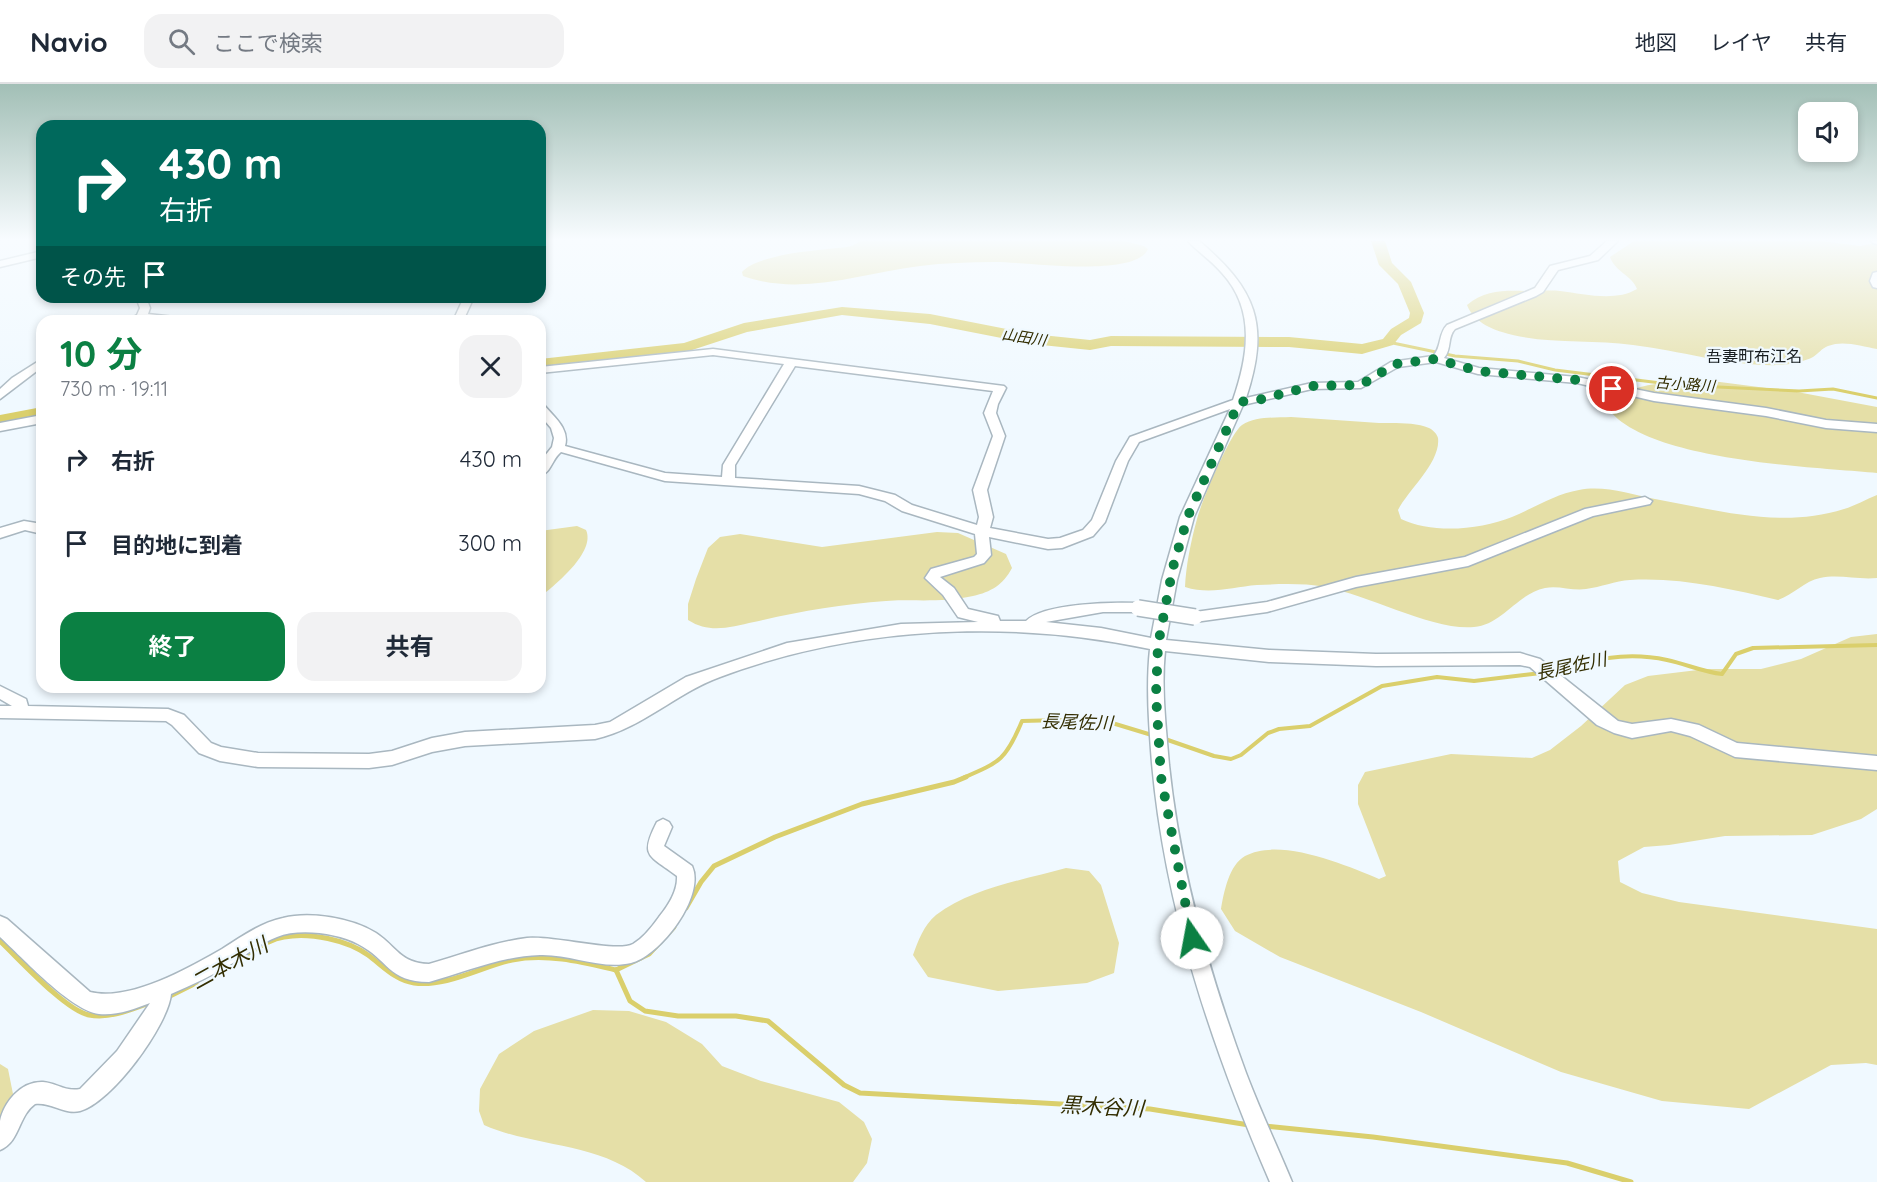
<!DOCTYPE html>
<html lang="ja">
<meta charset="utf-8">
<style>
:root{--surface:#fff;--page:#f2f2f3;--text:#1f2937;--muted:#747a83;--line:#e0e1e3;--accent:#0b8043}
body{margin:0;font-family:Quicksand,"Noto Sans JP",sans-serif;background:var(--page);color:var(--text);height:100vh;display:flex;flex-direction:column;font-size:22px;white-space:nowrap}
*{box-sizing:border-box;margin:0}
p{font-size:20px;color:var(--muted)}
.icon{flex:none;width:33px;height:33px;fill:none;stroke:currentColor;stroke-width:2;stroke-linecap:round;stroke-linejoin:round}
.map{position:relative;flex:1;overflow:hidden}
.side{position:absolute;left:36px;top:231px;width:510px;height:378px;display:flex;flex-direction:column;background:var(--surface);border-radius:18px;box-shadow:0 3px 9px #0003}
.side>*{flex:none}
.banner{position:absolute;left:36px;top:36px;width:510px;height:183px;border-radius:18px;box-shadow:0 3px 9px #0003;background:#00695c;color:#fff;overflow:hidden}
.controls{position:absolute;left:1798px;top:18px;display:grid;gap:12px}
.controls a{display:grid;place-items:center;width:60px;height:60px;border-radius:12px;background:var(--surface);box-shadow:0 3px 9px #0003;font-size:30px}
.pin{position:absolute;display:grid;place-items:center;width:51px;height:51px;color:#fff;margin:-26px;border:3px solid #fff;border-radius:50%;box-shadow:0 2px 6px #0007}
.me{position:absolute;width:66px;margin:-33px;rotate:348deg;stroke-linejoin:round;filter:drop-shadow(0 0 4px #0008)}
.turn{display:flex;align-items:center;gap:21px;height:126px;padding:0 24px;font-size:27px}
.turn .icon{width:78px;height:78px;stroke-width:2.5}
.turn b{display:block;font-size:42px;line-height:51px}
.then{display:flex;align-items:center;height:57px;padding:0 24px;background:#0003;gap:12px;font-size:22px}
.round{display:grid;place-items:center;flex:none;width:63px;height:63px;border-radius:18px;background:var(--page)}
.summary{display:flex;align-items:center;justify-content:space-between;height:102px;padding:0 24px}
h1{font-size:36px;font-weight:700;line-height:45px;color:var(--accent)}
.primary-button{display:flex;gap:12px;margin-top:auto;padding:12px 24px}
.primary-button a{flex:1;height:69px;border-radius:18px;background:var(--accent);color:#fff;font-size:24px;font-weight:700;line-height:69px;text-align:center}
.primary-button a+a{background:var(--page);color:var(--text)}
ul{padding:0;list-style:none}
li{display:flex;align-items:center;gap:18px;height:84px;padding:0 24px}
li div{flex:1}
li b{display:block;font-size:22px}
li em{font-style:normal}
header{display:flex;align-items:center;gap:36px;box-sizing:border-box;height:84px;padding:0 30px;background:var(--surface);border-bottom:2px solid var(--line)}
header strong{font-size:28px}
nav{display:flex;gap:33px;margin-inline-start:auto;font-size:21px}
.search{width:420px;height:54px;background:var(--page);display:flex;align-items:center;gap:15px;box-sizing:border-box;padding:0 21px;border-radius:18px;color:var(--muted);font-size:22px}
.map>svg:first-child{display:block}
.green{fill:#e5dfa7}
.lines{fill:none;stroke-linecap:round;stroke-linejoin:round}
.stream-far2{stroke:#dacf6c;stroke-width:3}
.stream-far1{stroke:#dacf6c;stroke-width:4}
.stream{stroke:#dacf6c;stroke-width:5}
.river{fill:#dacf6c;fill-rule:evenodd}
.minor-casing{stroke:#a9b7c0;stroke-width:3}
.minor{fill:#fff;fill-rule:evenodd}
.minor-bridge-casing{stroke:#a9b7c0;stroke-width:18;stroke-linecap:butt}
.minor-bridge{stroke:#fff;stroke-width:15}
.route{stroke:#0b8043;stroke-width:10;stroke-dasharray:0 18}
.labels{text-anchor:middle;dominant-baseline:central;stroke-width:4.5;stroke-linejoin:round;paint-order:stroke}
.far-water-label{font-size:15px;font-style:italic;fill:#332e02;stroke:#f0f9ff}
.far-quarter-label{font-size:16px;fill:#171d20;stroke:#f0f9ff}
.water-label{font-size:18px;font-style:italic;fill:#332e02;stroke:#f0f9ff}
.near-water-label{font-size:21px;font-style:italic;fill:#332e02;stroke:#f0f9ff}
</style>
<header>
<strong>Navio</strong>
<div class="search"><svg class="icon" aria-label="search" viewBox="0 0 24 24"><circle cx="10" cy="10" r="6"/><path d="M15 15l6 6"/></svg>ここで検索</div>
<nav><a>地図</a><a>レイヤ</a><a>共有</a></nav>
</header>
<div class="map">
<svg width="1877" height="1098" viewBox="0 0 1877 1098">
<rect width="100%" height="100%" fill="#f0f9ff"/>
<g class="green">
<path d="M860,157H1124L1144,162L1148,165C1135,195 1022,177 993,178C969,178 944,179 920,182C862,189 801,213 743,192L742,188C756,172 807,167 828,165C839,163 852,165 860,157Z"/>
<path d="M1634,157H1821L1860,162L1871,160L1870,157H1877V265C1861,262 1843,256 1828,262C1822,264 1818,270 1813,273C1806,277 1791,280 1782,281C1731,283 1683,267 1633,261C1590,255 1544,261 1502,248C1488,244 1472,235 1467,221C1487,204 1508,207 1532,207C1542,207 1551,206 1560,207C1585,210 1615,218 1637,205C1632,191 1615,188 1610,173Z"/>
<path d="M1712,297L1797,308L1877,323V389C1813,383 1643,377 1607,323L1611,313C1644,298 1676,297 1712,297Z"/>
<path d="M1291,333C1321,335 1350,337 1379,339C1394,339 1415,338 1429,344C1433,346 1437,350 1438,354C1441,378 1408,406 1398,426L1401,435C1432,450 1480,446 1512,433C1534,424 1555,410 1579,406C1604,401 1630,410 1655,415C1717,426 1781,445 1844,425C1855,422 1866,415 1877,411V494C1858,496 1839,490 1820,494C1805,497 1794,510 1778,516C1730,505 1681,493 1630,496C1615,497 1601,503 1586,505C1572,507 1558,501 1545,504C1518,509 1502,541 1474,543C1433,547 1369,511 1325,503C1303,499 1280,500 1257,501C1233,503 1210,511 1185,503C1186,481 1191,457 1197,435C1201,419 1230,349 1242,341C1256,332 1275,334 1291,333Z"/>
<path d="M577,442L586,446C596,468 555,501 540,513V447Z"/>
<path d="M937,448L958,449L1006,470L1012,484C1003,501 991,508 973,512C942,519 916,515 886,517C841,520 797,528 754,538C730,543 710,550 688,536V520L696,495L708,464L720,453L740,450L822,463Z"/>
<path d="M1877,550V725L1861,735L1812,751L1725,752L1669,761L1644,763L1618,777L1620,798L1642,809L1679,818L1877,845V981L1866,979L1831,981L1749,1025L1662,1017L1561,988L1421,928L1280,873L1235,847L1221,825C1224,808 1229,781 1245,772C1280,753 1345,781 1379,795L1386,792L1358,720V701L1365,688L1451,670L1532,674L1550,666L1581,642L1625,601L1648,592L1706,585H1761L1801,575L1851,553Z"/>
<path d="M1066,784L1089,787L1101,801L1119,859L1114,889L1087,899L998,907L928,893L913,871C918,857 924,841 936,831C972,804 1023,796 1066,784Z"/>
<path d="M593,926L629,927L666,938L702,960L722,982L761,997L839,1018L864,1038L872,1055L867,1079L853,1098H646C602,1058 536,1064 484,1041L479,1027L480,1005L499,970L534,947Z"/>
<polygon points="0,980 8,985 16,1025 0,1055"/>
</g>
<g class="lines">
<polyline class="stream-far2" points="1388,258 1455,272 1518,277 1555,286 1677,301 1799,307 1833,305 1877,314"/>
<g class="stream-far1">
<path d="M1551,587C1591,576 1625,567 1667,576C1686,580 1703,588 1722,590L1736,570L1753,564L1877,561"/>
<polyline points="1165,655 1214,672 1231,675 1241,671 1268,649 1279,645 1310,642 1382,602 1437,593 1474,597 1541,589"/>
<path d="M963,694C1000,678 1006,676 1022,637L1099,635L1155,652"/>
</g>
<g class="stream">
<polyline points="686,824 701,798 714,782 775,753 862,720 954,698 966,693"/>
<path d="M0,857C19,875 66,927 89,931C111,935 132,925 152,918"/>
<path d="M247,870C259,863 271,855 284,853C310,848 347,856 368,871C383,882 395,896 414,899C448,903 480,883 512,876C547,869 582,878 616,886"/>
<polyline points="616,886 649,870 674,843"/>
<polyline points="616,886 630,917 645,927 678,932 736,932 768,937 844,1001 860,1009 1150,1025 1249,1041"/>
<polyline points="168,913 196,899"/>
<polyline points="1265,1042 1373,1053 1567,1079 1631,1098"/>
</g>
<g class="river">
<polygon points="1371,157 1385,157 1392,179 1411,198 1424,229 1421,239 1401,251 1393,261 1362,270 1289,263 1111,262 1090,266 1032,260 930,240 842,231 747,248 686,268 540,285 540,275 684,259 744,239 842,223 930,230 1032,250 1090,256 1111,252 1289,253 1362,260 1383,255 1391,245 1409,234 1410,229 1398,200 1379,181"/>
<polygon points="42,323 42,333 0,341 0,331"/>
</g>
<g class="minor-casing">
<g id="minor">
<path d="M1188,157H1199C1257,206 1270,241 1246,314L1312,299L1358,298L1391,278L1433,272C1442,263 1438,250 1447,241L1535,204L1550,182L1590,172L1607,157H1618L1598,176L1558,186L1543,208L1536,212L1455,245C1447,253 1452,265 1444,274L1479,284L1577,293L1654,309L1766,324L1826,336L1877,340V348L1826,344L1766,332L1654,317L1577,299L1478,290L1436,278L1398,283L1361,304L1312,305L1243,321L1194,433L1177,496L1166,556L1269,566L1376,570L1520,569L1540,575L1618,637L1632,640L1671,635L1699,641L1737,659L1877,672V686L1735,673L1690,652L1671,647L1632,654L1614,649L1597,641L1530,583L1520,581L1376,582L1269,578L1165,567C1161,605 1166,643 1169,681C1180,787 1209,889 1246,989C1260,1026 1277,1062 1292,1098H1270C1212,964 1165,825 1152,679C1149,641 1146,602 1150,565C1009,535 856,542 720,593C676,609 641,645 595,655L465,662L432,668L392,681L369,684L258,683L220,677L199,669L172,641L166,637L0,634V622H12L0,615V602L26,615L28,622L168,625L184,631L211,659L221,663L258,669L369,670L392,667L432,654L465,648L595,641L610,638L686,593L787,559L901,540L978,538L958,533L943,511L925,494L931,485L974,473L977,470L975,450L902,427L885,417L859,410L665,397L561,368C552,375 551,389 540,392V378L552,363L554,354L551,344L540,331V320L544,321C554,333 570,345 565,362L665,389L722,393L723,381L784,280L713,271L540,289V283L713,265L1004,302L1006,304L998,320L996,329L1005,352L987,406L993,433L990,444L1048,455L1060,454L1083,446L1092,436L1116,377L1130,353L1233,316C1248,272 1256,226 1222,189C1212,177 1198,168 1188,157ZM795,282L993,307L984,329L993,352L973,406L979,433L977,441L912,421L895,411L859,402L735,394V381ZM1230,325L1180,433L1162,496L1151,554L1101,544L1046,538L1103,528H1143L1145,524L1143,520L1138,519C1113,518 1044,519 1026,537H1000L998,532L968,525L954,504L940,493L984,479L991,471L989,453L1048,465L1062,464L1093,452L1105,438L1128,377L1139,358Z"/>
<polygon points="1871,157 1877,157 1877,160 1873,159"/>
<polygon points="42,167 42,173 0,183 0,177"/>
<polygon points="1877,188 1877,204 1873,203 1870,197 1873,189"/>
<polygon points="136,213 146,213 150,224 148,230 183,234 188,237 127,237 137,231 140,224"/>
<polygon points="464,213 474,213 463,237 453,237"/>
<polygon points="42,275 42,283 0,315 0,305 12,294"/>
<polygon points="42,331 42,339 0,347 0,339"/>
<polygon points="1645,413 1652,417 1650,420 1593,432 1468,482 1356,503 1267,528 1195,538 1188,533 1195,528 1267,518 1356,493 1465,473 1585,425"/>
<polygon points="24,437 42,440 42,450 25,446 0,454 0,444"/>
<path d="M663,735L669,738L672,743L664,762L692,782C706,812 660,872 631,879C602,886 570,870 540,871C502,872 465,888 429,898C388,898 388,875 358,860C337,849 299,844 277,853C261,859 247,870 233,879C213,891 192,901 171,910C168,942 111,1019 80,1027C65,1031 51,1018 35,1020C18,1032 20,1058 0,1066C0,1057 0,1046 0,1037C4,1018 21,997 43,998C56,999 66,1008 80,1005L117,967L150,919C134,925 116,932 99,930C70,926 23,874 0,853V832L7,835L90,908C129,918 189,884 222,865C241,853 260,839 283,834C310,827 352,834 376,849C397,863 400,879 429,880C461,871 494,858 527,854C553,851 616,869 633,860C643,854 652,843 659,833C668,822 678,807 677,792C649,771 639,773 657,738Z"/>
</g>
</g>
<use href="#minor" class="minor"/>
<g class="minor-bridge-casing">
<polyline id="minor-bridge" points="1138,524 1195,533"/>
</g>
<use href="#minor-bridge" class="minor-bridge"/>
</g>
<linearGradient id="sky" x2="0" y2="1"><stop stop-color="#a2bfb6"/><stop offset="0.5" stop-color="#f8fcff"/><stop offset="1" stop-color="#f8fcff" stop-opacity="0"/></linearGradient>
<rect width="1877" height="311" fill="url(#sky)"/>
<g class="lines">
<polyline class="route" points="1192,854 1161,693 1156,611 1158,561 1173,483 1188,432 1239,318 1258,316 1312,302 1361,301 1395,280 1436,275 1478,287 1577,296 1612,305"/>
</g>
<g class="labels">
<g class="far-water-label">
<text transform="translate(1024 253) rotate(9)">山田川</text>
<text transform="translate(1685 300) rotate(4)">古小路川</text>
</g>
<g class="far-quarter-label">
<text x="1754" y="272">吾妻町布江名</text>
</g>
<g class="water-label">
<text transform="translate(1571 582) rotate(-12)">長尾佐川</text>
<text transform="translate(1077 638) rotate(2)">長尾佐川</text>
</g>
<g class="near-water-label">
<text transform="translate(229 879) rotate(-29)">二本木川</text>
<text transform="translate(1102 1022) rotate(3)">黒木谷川</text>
</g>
</g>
</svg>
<div class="controls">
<a><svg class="icon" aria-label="sound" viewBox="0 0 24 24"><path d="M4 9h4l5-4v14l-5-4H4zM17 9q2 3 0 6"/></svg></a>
</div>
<div class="pin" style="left:1612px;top:305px;background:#d93025"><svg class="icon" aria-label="arrive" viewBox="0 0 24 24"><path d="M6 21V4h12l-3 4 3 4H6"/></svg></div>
<svg class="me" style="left:1192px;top:854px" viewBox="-20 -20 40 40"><circle r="19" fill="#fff"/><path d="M0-13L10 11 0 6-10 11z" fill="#0b8043"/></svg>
<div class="banner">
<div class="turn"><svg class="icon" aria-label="right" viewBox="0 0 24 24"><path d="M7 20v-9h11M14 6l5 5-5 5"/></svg><div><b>430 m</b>右折</div></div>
<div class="then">その先<svg class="icon" aria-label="arrive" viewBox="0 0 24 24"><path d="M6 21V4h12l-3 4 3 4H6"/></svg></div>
</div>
<section class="side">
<div class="summary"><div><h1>10 分</h1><p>730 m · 19:11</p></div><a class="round"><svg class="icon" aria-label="close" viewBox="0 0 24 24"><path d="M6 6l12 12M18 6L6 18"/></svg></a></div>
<ul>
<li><svg class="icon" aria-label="right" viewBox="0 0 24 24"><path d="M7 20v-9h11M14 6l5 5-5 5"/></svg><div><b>右折</b></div><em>430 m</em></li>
<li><svg class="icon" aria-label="arrive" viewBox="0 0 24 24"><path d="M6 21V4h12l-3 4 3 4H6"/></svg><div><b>目的地に到着</b></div><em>300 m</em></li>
</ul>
<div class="primary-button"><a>終了</a><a>共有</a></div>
</section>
</div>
